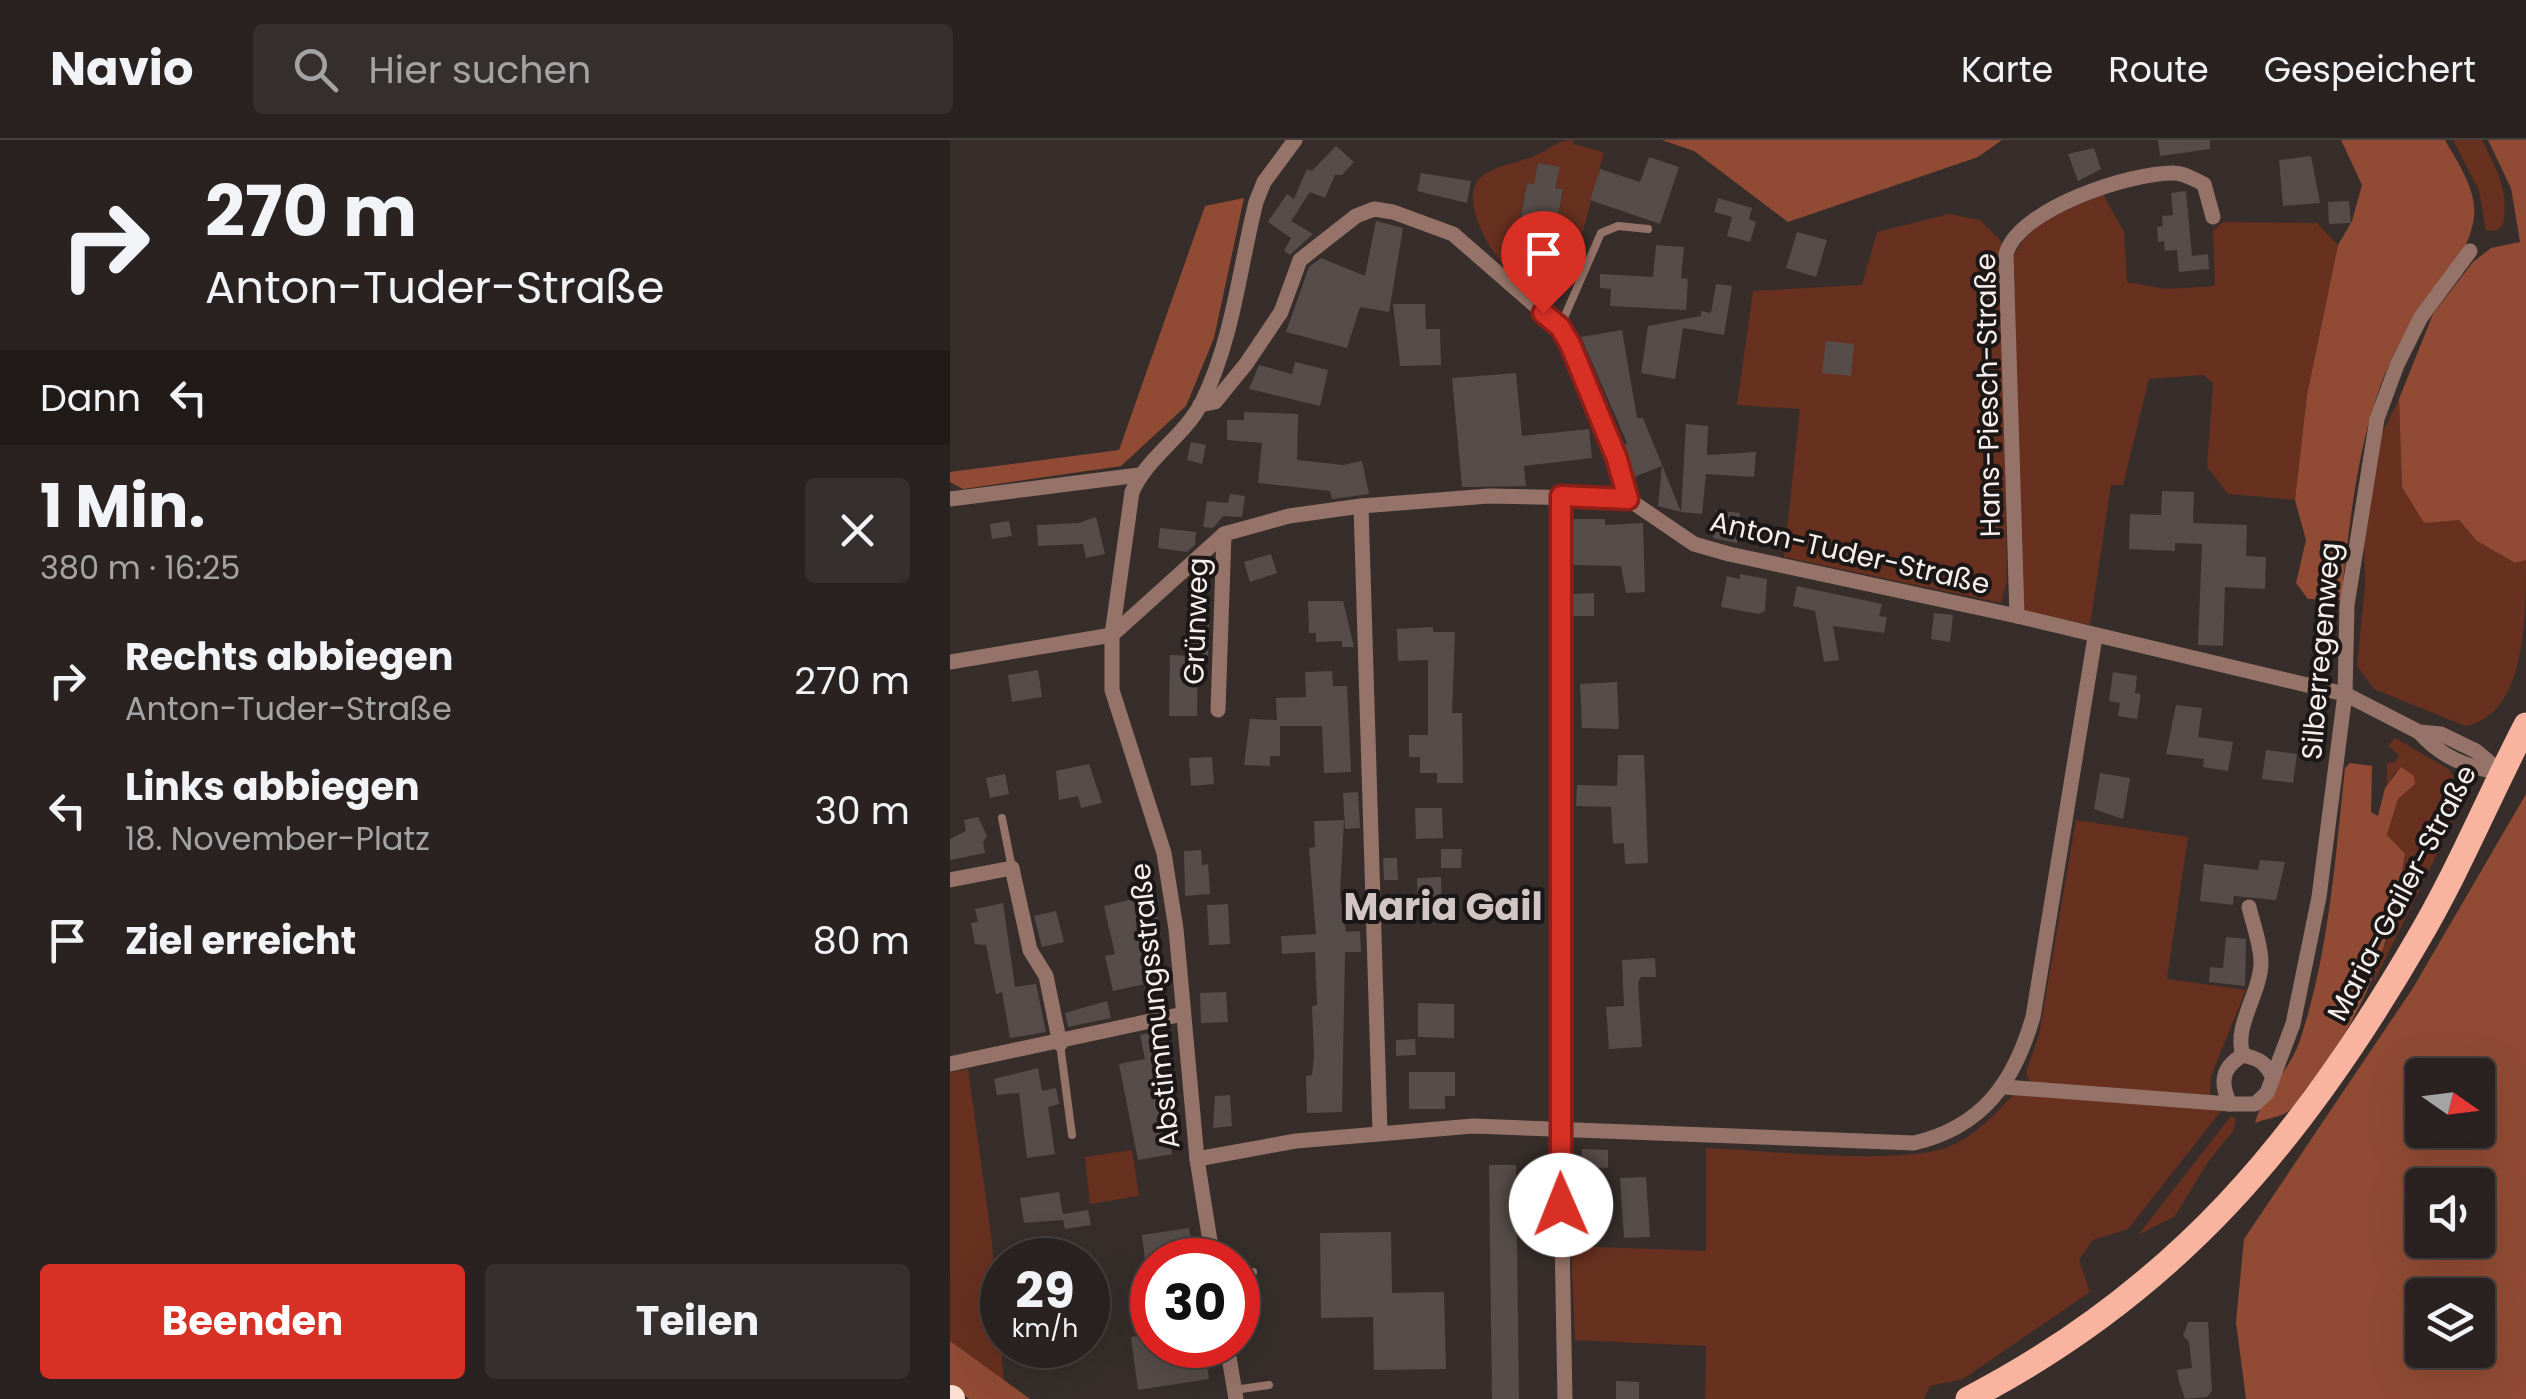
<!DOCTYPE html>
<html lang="de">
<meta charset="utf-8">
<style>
:root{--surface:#292220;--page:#352f2d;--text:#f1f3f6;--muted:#a5a4a5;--line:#453f3e;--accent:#d93025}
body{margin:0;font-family:Poppins,sans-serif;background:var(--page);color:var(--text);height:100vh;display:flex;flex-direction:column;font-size:38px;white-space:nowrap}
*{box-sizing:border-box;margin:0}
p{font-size:32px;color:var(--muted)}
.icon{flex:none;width:55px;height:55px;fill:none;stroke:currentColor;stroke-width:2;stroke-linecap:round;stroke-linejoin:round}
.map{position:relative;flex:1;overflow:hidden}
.details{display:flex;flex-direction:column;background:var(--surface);width:950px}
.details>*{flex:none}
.banner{background:#292220;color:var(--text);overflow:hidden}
.needle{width:65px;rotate:104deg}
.controls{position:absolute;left:1455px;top:918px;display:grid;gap:20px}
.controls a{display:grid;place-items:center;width:90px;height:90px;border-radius:10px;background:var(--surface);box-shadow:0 10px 40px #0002,0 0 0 2px var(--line);font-size:50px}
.speed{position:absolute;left:30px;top:1098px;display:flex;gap:20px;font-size:50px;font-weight:700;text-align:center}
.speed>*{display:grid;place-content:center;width:130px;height:130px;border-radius:50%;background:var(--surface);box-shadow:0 10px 40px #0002,0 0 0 2px var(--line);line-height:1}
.speed small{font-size:25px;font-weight:400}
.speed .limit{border:15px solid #d22;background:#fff;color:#111}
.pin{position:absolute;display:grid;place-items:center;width:85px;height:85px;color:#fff;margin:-102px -42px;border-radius:50% 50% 50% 0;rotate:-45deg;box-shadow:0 0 10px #0007}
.pin .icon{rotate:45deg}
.me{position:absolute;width:110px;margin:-55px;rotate:359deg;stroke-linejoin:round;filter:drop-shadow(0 0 8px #0008)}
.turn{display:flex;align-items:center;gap:35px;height:210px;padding:0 40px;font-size:45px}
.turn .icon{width:130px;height:130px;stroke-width:2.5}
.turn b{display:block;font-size:70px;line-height:85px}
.then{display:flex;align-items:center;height:95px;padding:0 40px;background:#0003;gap:20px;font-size:38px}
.round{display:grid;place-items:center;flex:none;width:105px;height:105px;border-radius:10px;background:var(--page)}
.headline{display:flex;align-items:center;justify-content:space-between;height:170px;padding:0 40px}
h1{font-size:60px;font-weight:700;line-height:75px}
.primary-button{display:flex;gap:20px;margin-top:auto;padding:20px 40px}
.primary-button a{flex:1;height:115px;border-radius:10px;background:var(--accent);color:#fff;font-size:40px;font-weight:700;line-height:115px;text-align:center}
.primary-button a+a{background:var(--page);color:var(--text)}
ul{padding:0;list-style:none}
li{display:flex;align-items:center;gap:30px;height:130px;padding:0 40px}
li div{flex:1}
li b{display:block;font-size:38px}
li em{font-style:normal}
header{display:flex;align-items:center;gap:60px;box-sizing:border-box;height:140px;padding:0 50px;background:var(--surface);border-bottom:2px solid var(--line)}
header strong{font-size:48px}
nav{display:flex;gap:55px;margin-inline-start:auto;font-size:35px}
.search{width:700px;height:90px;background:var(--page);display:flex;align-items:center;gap:25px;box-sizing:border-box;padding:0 35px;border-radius:10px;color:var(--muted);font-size:38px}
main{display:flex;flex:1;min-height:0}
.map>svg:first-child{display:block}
.green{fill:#67301f;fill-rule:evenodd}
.forest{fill:#914b34;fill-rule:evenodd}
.building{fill:#564c49}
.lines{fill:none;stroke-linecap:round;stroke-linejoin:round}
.lane{stroke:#957368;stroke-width:8}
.street{stroke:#957368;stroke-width:15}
.primary{stroke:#f9b49f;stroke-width:25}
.highway{stroke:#ffddd2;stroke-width:28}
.route-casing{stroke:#8d1f18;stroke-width:25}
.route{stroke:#d93025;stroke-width:18}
.labels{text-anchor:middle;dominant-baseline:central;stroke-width:8;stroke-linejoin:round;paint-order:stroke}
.street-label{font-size:28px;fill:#f5f0ee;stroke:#1b1716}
.district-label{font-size:38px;font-weight:bold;fill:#d1c6c3;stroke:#1b1716}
</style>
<header>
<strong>Navio</strong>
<div class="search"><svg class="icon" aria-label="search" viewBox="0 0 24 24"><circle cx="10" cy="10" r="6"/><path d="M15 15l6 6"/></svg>Hier suchen</div>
<nav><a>Karte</a><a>Route</a><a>Gespeichert</a></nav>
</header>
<main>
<section class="details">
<div class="banner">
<div class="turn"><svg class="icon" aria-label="right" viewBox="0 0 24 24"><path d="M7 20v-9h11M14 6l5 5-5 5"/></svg><div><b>270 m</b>Anton-Tuder-Straße</div></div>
<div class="then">Dann<svg class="icon" aria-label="left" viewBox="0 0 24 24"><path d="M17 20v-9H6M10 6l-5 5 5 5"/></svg></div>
</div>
<div class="headline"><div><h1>1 Min.</h1><p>380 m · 16:25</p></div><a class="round"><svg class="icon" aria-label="close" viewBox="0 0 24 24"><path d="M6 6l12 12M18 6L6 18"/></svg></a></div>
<ul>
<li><svg class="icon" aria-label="right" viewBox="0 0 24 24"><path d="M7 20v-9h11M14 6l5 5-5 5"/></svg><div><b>Rechts abbiegen</b><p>Anton-Tuder-Straße</p></div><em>270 m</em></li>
<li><svg class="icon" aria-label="left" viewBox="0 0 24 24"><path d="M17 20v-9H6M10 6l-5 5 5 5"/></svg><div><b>Links abbiegen</b><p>18. November-Platz</p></div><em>30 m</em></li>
<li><svg class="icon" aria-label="arrive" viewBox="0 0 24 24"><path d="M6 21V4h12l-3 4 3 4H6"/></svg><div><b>Ziel erreicht</b></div><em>80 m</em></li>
</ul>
<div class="primary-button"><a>Beenden</a><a>Teilen</a></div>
</section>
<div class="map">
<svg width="1576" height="1259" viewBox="0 0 1576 1259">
<rect width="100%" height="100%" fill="#372e2b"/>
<g class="green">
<path d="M624,0L623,4L654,12L617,151L584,154C558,141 502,64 531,37C543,26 567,23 582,17C598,11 606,0 624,0ZM588,23L609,27L605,48L613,49L601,126L592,125L591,134L580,140L571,138L567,130L569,112L560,109V92L567,90L577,43L584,44Z"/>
<path d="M1503,0H1532C1546,27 1560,53 1553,85L1546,91L1536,90L1529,50Z"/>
<path d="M1153,54L1174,92L1177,142L1215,149L1265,146L1263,91L1273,82L1367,83L1388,105L1357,255L1345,360L1278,354L1257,327L1263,243L1253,235L1199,239L1173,345H1161L1140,485L1072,470L1063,119C1077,81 1118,71 1153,54Z"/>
<polygon points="999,74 1030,80 1051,101 1057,441 1051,463 834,417 850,269 787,265 803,151 912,145 927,92"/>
<path d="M1449,259L1452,347L1509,380L1527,401L1565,423L1576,420C1576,478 1576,576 1515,586L1424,549L1407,526L1415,446L1414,401L1432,293Z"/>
<polygon points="1445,598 1500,630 1512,663 1423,844 1428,818 1442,791 1455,715 1437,695 1448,659 1465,644 1445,632 1437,646 1437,623 1445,622 1449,615 1438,606"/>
<polygon points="1126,680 1238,697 1217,839 1296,850 1261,936 1260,955 1080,943 1076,932 1089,895"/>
<polygon points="18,929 42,1102 54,1241 0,1201 0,932"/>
<path d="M1064,954L1271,971L1178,1089L1143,1100L1129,1120L1140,1152L1013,1239L980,1246L974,1259H755L756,1206L625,1200L621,1106L756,1111V1008C815,1010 946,1026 998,1007C1026,996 1044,975 1064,954Z"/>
<polygon points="1281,976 1286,979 1283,991 1258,1022 1225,1076 1188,1095"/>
<polygon points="182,1010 189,1056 140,1064 135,1017"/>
</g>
<g class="forest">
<polygon points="712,0 1052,0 1028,17 838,82 744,11"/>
<path d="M1391,0H1495C1508,23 1527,50 1524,77C1517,127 1469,165 1447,208C1409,280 1400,380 1391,460L1358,459L1346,443L1356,400L1345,360L1357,255L1388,105L1402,81L1412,45Z"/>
<polygon points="1538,0 1576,0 1576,420 1565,423 1527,401 1509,380 1474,383 1452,347 1449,259 1483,174 1523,122 1541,108 1570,102 1561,48"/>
<polygon points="294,58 264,198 236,266 171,326 13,349 0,342 0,332 169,310 255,66"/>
<path d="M1400,623L1422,626L1421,672L1428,676L1435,648L1451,627L1464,636L1465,644L1448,659L1437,695L1455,714C1439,809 1418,868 1359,945C1352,953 1343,970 1334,974C1325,978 1314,979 1305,983C1312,955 1339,931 1349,903C1379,815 1385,720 1395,628Z"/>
<path d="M1576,654V1259H1296L1286,1182L1294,1099L1463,848ZM1528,935V990H1472V935ZM1528,1045V1100H1472V1045ZM1528,1155V1210H1472V1155Z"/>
<polygon points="0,1201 80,1259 19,1259 0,1244"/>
</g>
<g class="building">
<polygon points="1208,0 1260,0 1260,9 1210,16"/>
<polygon points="386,6 404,22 392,35 385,35 375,58 360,52 341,81 363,94 340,115 334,111 341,98 318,82 337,54 344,59 357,29 362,31"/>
<polygon points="1144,8 1151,29 1128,41 1118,14"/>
<polygon points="1361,16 1370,63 1333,66 1329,20"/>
<polygon points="699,17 729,27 710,84 640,60 650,29 690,42"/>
<polygon points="588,23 610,27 605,48 613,49 600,126 592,126 591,133 580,140 571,138 567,130 569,112 560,109 560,92 568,90 577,43 584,44"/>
<polygon points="471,33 521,41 517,63 467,51"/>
<polygon points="1236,51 1242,116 1258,114 1259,129 1229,132 1227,110 1215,111 1214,101 1208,102 1207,87 1213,86 1212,76 1223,75 1221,53"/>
<polygon points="768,58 802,68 799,79 806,82 800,102 777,96 782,77 764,72"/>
<polygon points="1399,61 1401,83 1379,84 1378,62"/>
<polygon points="426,81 453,88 439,172 410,167 397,208 336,192 359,127 371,118 415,136"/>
<polygon points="847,92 877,100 866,137 836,128"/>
<polygon points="706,105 734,107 731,138 738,139 736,170 660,166 661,149 650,148 650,134 703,137"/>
<polygon points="766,144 782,146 774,195 733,188 725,239 691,233 698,186 751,176 751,171 761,173"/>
<polygon points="443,164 475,164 476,189 490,189 491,225 450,226"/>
<polygon points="672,190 687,278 693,278 731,372 708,366 712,326 684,337 673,305 677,303 631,197"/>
<polygon points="876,201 904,204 901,236 872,233"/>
<polygon points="345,222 378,230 370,266 299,249 309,225 342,234"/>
<polygon points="566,233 572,296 639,289 642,318 574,326 576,346 512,347 502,238"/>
<polygon points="294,272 348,274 347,320 393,325 412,321 419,354 382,359 380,351 308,343 312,303 277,300 277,280 294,280"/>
<polygon points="736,284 758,286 757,315 806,312 804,337 756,334 752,374 731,372"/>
<polygon points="241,302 256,305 252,324 237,320"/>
<polygon points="1212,351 1244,352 1243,383 1297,385 1296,416 1316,417 1315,449 1275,447 1273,506 1248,505 1252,404 1225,403 1225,411 1179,409 1180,374 1211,375"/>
<polygon points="280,354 295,356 292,377 273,376 263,388 253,387 257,361 278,363"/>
<polygon points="766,370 790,373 787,403 763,398"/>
<polygon points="146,377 155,414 136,418 133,404 88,406 87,385 128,383"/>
<polygon points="622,379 655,379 655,385 693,383 695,452 676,453 671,426 622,425"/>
<polygon points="59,381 62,396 42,399 40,384"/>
<polygon points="210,388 246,392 245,405 237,412 208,408"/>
<polygon points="321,414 327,433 300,442 294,422"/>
<polygon points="790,434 817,439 815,471 809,474 771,467 777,436 790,439"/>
<polygon points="847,446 932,464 929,476 937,477 934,493 883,486 889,520 874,522 865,471 843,466"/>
<polygon points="644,453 644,476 622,476 622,454"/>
<polygon points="358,461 393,461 404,507 392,507 392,501 366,502 366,493 359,493"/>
<polygon points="984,473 1003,475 1000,502 981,499"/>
<polygon points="243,484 259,484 258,516 240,516"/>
<polygon points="483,487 483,492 505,492 502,573 512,573 513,643 487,643 487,633 470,633 470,617 459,617 459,595 478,595 478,520 448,521 447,489"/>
<polygon points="220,515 248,516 247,576 219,576"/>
<polygon points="88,530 92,557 62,562 58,535"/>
<polygon points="382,531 383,546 397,546 401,632 374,633 372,586 330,586 330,616 320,616 320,626 294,625 300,579 327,580 326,558 356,557 355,532"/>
<polygon points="1163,532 1187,536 1185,553 1191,554 1187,579 1168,576 1170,563 1159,561"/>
<polygon points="667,542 669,589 632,588 630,544"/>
<polygon points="1226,565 1252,568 1248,597 1283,602 1278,631 1253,627 1254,619 1216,614"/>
<polygon points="1316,610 1347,614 1343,643 1312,639"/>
<polygon points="668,615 694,615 698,723 675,724 674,703 663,704 661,667 626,666 627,645 667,646"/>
<polygon points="262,617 264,644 241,646 239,618"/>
<polygon points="139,624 152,663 131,668 128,656 109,660 106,631"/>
<polygon points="1150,633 1180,638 1173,679 1144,669"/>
<polygon points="55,634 59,654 40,658 36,638"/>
<polygon points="408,652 410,688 395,689 393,653"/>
<polygon points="465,668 492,668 493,698 466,699"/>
<polygon points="28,677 37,696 33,702 35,713 0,720 0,699 16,691 14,680"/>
<polygon points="394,680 390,754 396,792 410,791 411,812 395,812 392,972 357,973 356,936 362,935 364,916 362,866 367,865 365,812 332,814 331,796 366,794 359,708 365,707 364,681"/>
<polygon points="491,709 512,709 511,728 491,728"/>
<polygon points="251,710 252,725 258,724 260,754 235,756 234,711"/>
<polygon points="433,718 447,718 448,740 434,740"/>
<polygon points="1310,720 1335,722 1326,760 1284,756 1283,765 1250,761 1254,724 1308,730"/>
<polygon points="491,737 492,766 468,767 467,738"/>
<polygon points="192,757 197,779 207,777 212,794 191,799 200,843 163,851 155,816 165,814 154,766"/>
<polygon points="53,763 65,847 86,844 96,892 60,898 52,852 46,854 36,805 25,804 21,783 28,782 25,769"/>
<polygon points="278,764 280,804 259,805 257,765"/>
<polygon points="106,771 114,802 92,807 84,776"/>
<polygon points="1276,797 1296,799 1295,846 1259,842 1260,827 1273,828"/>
<polygon points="705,818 706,837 691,837 688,842 692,907 659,909 656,867 674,866 672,820"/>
<polygon points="276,852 278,882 251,883 250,853"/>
<polygon points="157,861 161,878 118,887 115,873"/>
<polygon points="468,863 504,864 504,898 468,897"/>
<polygon points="214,890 219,914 208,916 222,1014 188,1020 169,924 195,919 190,895"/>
<polygon points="465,899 466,915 446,916 446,900"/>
<polygon points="88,928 92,951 106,948 109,964 98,967 105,1014 77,1018 69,953 47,955 44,939"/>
<polygon points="459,932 505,932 505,956 495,956 495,969 459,969"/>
<polygon points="280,955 282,986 263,988 265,956"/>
<polygon points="632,1009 658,1010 658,1028 631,1027"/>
<polygon points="539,1025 566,1025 569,1259 542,1259"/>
<polygon points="696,1037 700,1097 674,1098 670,1038"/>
<polygon points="109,1052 113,1074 138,1070 141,1085 115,1089 113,1080 74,1083 70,1058"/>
<polygon points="239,1088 244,1120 195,1120 192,1095"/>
<polygon points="441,1092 442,1153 494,1152 496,1229 424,1230 423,1177 371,1178 370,1093"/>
<polygon points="1238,1182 1258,1182 1262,1251 1257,1257 1235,1259 1229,1241 1227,1230 1242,1228 1239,1202 1233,1196"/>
<polygon points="202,1194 202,1205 254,1205 259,1239 188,1250 181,1197"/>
<polygon points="666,1241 689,1242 689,1259 666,1259"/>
</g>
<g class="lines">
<g class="lane">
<polyline points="610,187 651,93 668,86 698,89"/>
<polyline points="52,678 62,728"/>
<polyline points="110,904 122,995"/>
<polyline points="288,1135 303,1132"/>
<polyline points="284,1250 319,1245"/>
</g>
<g class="street">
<polyline points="250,265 265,262 296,224 331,172 350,120 406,76 424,69 443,72 503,94 610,187 667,319 678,359"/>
<polyline points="611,356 610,988 615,1259"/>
<polyline points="0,359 189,335"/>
<polyline points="411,366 430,992"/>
<path d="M1067,476L1056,114C1068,69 1181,32 1225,33C1234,33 1245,40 1254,44L1263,77"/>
<polyline points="0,522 162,495 274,394 339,376 411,366 539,356 678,359 744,404 779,414 1067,476 1395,554 1469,592 1491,594 1526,611 1551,632"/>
<polyline points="268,570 274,394"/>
<path d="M1469,592C1491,617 1516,627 1548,632"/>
<polyline points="0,740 62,728 80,810 96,836 110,904"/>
<path d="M1293,915C1283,886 1311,853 1311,822C1311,805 1303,784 1299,767"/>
<polyline points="0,924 233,874"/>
<path d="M1321,934C1314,921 1308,919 1293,915C1271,928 1270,943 1280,964H1305L1317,953L1343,884L1369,757L1395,554L1397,465L1427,279L1447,225L1471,177L1520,111"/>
<polyline points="1055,947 1280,964"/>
<path d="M247,1019L346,1001L523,986L964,1003C1033,987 1064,942 1083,877L1145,497"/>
<path d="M263,1120L247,1019L226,789L214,713L162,550V495L182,352C197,317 234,297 252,262C283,199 289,130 306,62L314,42L345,0"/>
<polyline points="277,1205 286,1259"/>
</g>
<path class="primary" d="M1018,1259C1226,1151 1351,1001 1467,801C1508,732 1539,656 1576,585"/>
<polyline class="highway" points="0,1259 1,1259"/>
</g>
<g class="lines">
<g class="route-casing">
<polyline id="route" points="593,173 610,187 620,204 667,319 678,359 611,356 611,1065"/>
</g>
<use href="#route" class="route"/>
</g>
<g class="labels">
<g class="street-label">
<text transform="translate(1038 255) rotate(-91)">Hans-Piesch-Straße</text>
<text transform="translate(900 413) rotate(13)">Anton-Tuder-Straße</text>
<text transform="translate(246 481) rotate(-88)">Grünweg</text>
<text transform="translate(1371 511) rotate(-85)">Silberregenweg</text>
<text transform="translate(1452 753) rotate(-62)">Maria-Gailer-Straße</text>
<text transform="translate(205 866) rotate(-96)">Abstimmungsstraße</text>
</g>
<g class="district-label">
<text x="493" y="766">Maria Gail</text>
</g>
</g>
</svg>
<div class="controls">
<a><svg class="needle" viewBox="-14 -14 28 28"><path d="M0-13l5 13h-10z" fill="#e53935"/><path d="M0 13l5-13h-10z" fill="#a5a4a5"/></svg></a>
<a><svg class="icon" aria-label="sound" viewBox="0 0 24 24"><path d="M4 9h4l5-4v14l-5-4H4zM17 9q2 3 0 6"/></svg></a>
<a><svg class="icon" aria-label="layers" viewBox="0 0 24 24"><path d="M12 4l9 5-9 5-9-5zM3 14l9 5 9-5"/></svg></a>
</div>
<div class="speed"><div>29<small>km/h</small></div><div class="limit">30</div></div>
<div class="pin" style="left:593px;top:173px;background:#d93025"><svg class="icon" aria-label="arrive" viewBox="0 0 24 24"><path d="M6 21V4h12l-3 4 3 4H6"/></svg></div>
<svg class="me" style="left:611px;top:1065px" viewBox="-20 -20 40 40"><circle r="19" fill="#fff"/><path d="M0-13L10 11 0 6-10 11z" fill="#d93025"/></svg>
</div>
</main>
